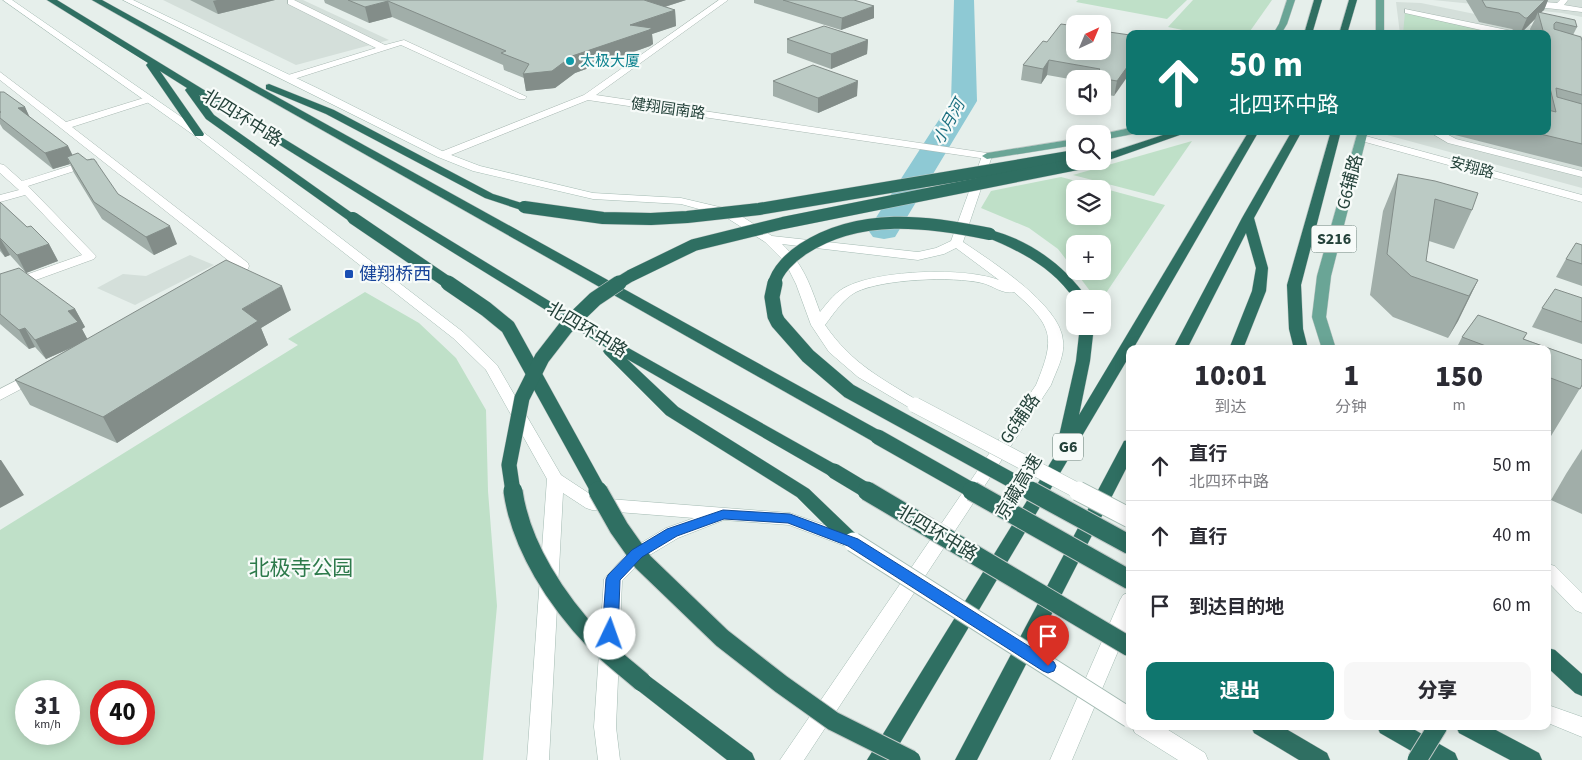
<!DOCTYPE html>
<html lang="zh">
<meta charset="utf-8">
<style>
:root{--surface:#fff;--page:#f7f7f7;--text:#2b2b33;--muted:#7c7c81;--line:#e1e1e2;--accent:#0f766e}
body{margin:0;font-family:"Source Sans 3","Noto Sans SC",sans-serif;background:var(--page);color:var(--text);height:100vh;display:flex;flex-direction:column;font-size:19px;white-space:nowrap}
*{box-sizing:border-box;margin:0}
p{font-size:16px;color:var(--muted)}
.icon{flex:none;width:28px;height:28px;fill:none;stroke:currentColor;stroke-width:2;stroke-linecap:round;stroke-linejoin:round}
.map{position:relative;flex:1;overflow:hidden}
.details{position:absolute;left:1126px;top:345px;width:425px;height:385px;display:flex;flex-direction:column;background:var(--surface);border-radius:10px;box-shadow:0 2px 12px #0003}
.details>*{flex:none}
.hud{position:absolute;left:1126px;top:30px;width:425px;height:105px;border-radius:10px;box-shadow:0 2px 12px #0003;background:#0f766e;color:#fff;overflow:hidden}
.needle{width:32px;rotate:44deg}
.controls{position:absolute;left:1066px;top:15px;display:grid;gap:10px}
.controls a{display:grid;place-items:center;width:45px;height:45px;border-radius:10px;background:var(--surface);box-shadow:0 2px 12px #0003;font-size:25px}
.speed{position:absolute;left:15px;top:680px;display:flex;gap:10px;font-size:25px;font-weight:700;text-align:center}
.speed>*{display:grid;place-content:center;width:65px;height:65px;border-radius:50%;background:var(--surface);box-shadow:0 2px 12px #0003;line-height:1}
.speed small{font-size:12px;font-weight:400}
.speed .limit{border:8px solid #d22;background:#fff;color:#111}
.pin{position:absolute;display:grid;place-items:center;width:42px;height:42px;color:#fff;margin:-51px -21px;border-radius:50% 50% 50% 0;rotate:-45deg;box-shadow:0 0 5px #0007}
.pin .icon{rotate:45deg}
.me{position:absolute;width:55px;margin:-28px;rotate:3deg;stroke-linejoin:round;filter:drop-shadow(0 0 4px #0008)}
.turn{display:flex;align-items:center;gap:18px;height:105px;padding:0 20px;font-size:22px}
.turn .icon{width:65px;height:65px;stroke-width:2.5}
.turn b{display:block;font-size:35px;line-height:42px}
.eta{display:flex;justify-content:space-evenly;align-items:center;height:85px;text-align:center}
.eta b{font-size:30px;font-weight:800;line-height:35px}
.button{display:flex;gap:10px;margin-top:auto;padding:10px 20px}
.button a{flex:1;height:58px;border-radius:10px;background:var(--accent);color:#fff;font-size:20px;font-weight:800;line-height:58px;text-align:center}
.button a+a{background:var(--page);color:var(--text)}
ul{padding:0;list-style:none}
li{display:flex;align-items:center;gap:15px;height:70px;padding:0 20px;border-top:1px solid var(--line)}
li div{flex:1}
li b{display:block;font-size:19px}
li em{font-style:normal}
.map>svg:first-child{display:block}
.built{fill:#d4dfda}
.green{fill:#bfe0c8;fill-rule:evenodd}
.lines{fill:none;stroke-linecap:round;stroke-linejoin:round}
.river{fill:#8ec9d4;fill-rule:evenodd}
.street-casing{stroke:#a8b8b2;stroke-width:1}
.secondary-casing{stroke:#a4bbb3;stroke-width:1}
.primary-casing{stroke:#c2cac8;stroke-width:1}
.highway-casing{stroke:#c2cac8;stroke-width:1}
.street{fill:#fff;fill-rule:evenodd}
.secondary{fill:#fff;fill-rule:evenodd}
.primary{fill:#6aa596;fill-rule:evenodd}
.highway{fill:#2f6f62;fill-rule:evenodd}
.secondary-bridge-far1-casing{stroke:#a4bbb3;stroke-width:16;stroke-linecap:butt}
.secondary-bridge-casing{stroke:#a4bbb3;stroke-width:21;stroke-linecap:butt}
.highway-bridge-far2-casing{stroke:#c2cac8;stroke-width:13;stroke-linecap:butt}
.highway-bridge-far1-casing{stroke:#c2cac8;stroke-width:16;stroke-linecap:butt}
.highway-bridge-casing{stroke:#c2cac8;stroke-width:21;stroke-linecap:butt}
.secondary-bridge-far1{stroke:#fff;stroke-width:15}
.secondary-bridge{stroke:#fff;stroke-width:19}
.highway-bridge-far2{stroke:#2f6f62;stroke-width:12}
.highway-bridge-far1{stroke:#2f6f62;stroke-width:15}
.highway-bridge{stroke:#2f6f62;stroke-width:19}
.wall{fill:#a1aea9}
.shaded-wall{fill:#838d89}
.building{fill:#bbcac4;stroke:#838d89}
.route{fill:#1a73e8;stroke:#114b97}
.culture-dot{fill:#0f9aa8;stroke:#f7fbf9;stroke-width:2}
.transit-dot{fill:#1a4fb4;stroke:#f7fbf9;stroke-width:2}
.labels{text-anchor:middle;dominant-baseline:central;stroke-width:4.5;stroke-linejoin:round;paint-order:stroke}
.far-culture-label{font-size:15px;fill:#0d838f;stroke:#f7fbf9;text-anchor:start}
.far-street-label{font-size:15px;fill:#24423a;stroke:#f7fbf9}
.far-water-label{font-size:16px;font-style:italic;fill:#1c6f80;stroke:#f7fbf9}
.shield{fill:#f7fbf9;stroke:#637a73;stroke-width:1}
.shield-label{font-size:16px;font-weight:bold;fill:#24423a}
.street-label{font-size:18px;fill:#24423a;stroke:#f7fbf9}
.transit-label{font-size:18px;fill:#164399;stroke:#f7fbf9;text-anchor:start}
.near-park-label{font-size:21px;fill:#2d7a4b;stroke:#f7fbf9}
</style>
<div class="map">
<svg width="1582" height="760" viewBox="0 0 1582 760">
<rect width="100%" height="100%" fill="#e6efeb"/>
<g class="built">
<polygon points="163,0 303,0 389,40 296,65"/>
<polygon points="1433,0 1582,0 1582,17 1562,13"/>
<polygon points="1396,2 1421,3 1582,36 1582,188 1387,135 1387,131 1548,131 1548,34 1400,34"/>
<polygon points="190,255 214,265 135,305 97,288 123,274 146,276"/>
</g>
<g class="green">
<polygon points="1078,0 1187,0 1167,19 1076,2"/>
<polygon points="1193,0 1272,0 1248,34 1202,34 1168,27"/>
<polygon points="1405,12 1508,34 1403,34"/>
<polygon points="1192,141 1154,196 1073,175"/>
<path d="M1061,177L1165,205L1102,299H1096L1075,271H1102V244H1075V271L1058,249L1029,228L981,208L991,191ZM1075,189H1102V216H1075Z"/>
<path d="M365,292L419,323L456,358L486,410L488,491L497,606L483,760H0V530L298,345L288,339ZM69,691V734H26V691ZM101,691H144V734H101Z"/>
</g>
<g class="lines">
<polygon class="river" points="954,0 974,0 977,101 895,237 884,239 873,237 868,230 951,101"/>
<g class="street-casing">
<g id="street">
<polygon points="288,0 294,0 385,45 404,40 527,97 525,99 519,99 401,45 291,80 285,80 285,76 376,48 288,4"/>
<polygon points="719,0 728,0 596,95 987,153 992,156 987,159 588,100 446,157 442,158 437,155 438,153 584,95"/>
<polygon points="1490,0 1520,0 1557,3 1560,0 1568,0 1564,5 1582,8 1582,12 1494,2"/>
<polygon points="1405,9 1512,31 1516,34 1499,34 1405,13"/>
<polygon points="0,72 66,122 147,97 153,97 153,101 72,127 248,263 249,266 248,269 228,279 218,279 216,276 234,265 0,80"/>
<polygon points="1428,131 1441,131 1456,139 1582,171 1582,177 1448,143"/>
<polygon points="1362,135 1582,195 1582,202 1358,140 1357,138"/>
<polygon points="92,159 97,162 96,164 28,186 96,256 94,259 0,293 0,284 82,255 25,195 0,202 0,195 19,190 0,173 0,164 4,165 22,181"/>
<polygon points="35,371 40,373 42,376 40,379 0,400 0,389"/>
</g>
</g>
<g class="secondary-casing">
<g id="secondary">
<polygon points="3,0 12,0 203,132 463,332 497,365 561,475 596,498 790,513 859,537 862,542 859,547 853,549 789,525 724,520 678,538 643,559 622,581 616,727 620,760 598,760 594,727 604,579 631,549 666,528 694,518 592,510 586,508 563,493 549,760 527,760 547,479 486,370 453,338 195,136"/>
<path d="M123,0H133L317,88L446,153L480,166L593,193L681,198L732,210L772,236L918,252L936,248L951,241L982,156L987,153L991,154L992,156L963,242C991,261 1061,305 1063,341C1065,356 1056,371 1051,385L804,760H780L1036,385C1056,337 1053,326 1014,292C1003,295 992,285 982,283C952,276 883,279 856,292C843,299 834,313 825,325C852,364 881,378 920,402L923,405L920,408H910L858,377L829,352L811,325L796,284L785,262L765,242L724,216L681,204L593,199L473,171L438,157ZM782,244L918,260L944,254L956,248L999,280C964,267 882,270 848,286C836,291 828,302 820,312C810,285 804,265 782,244Z"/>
<polygon points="1548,564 1555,566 1582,593 1582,613 1575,610 1548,582"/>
<polygon points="1130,592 1130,623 1072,760 1050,760 1120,600 1123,595"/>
<polygon points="1548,705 1582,717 1582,737 1548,723"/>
<polygon points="1132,726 1162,726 1205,753 1208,760 1178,760 1135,733"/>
</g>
</g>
<g class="primary-casing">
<g id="primary">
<polygon points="1287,0 1295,0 1287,24 1281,34 1273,34 1279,24"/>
<rect x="1376" y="0" width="8" height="34"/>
<polygon points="1130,128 1130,131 1138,131 1133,134 1102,140 1102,134"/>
<polygon points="1358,131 1368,131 1331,276 1326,317 1336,349 1322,349 1312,317 1317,276"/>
<polygon points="1075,139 1075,145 987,159 982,156 987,153"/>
</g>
</g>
<g class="highway-casing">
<g id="highway">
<polygon points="47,0 57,0 600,332 840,467 842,471 840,475 834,477 828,475 627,359 678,407 809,489 859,537 862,542 859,547 853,549 847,547 797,497 666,415 605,354 603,351 607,348 199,95 214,115 359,218 353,222 349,221 206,119 185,90 187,88 160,71 204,134 203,136 195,136 146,65 148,63"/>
<polygon points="92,0 102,0 884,433 886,437 884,441 878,442 872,441"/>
<polygon points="1314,0 1322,0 1312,34 1304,34"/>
<polygon points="1349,0 1357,0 1347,34 1339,34"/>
<polygon points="269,84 334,110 493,194 528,205 530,207 524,211 485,198 326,114 266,89 266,85"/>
<polygon points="1175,131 1191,131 1106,161 1098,161 1102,161 1102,155"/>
<polygon points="1249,131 1259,131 1133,349 1130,349 1130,355 890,760 867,760 1059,449 1057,445 1076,361 1080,326 1094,326 1090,361 1079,415"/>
<polygon points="1292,131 1302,131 1254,218 1268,268 1266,291 1243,349 1229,349 1252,291 1256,268 1246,233 1187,349 1173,349 1242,218"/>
<polygon points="1331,131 1341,131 1301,285 1303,329 1308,349 1294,349 1289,329 1287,285"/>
<path d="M990,230C1030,240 1064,265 1088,299L1075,300C1052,267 1022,252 986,237L984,234L986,231Z"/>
<polygon points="1130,440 1130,461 977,760 955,760 1122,445 1124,441"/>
<polygon points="1548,648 1555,650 1582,674 1582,696 1575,693 1548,668"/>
<polygon points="642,673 649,676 752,753 755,760 727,760 635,688 632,682 635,676"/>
<polygon points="1251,726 1281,726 1327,753 1330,760 1299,760 1254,733"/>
<polygon points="1377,726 1408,726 1455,753 1458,760 1427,760 1380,733"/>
<polygon points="1456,726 1488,726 1539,753 1542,760 1510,760 1459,733"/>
</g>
</g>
<use href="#street" class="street"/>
<use href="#secondary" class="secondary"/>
<use href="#primary" class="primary"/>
<use href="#highway" class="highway"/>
<g class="secondary-bridge-far1-casing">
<polyline id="secondary-bridge-far1" points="915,405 1080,492"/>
</g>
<g class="secondary-bridge-casing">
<g id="secondary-bridge">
<polyline points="1078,491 1130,518"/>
<polyline points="853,542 1130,718"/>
</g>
</g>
<g class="highway-bridge-far2-casing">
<g id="highway-bridge-far2">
<polyline points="524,207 603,218 651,219 687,217 759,209 1075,156"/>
<polyline points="353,218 450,284"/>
<polyline points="617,284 630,276 694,245 783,223 1092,161"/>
<path d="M774,284C777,270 791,257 803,249C860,212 927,221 990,234"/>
</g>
</g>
<g class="highway-bridge-far1-casing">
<g id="highway-bridge-far1">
<polyline points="448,283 486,309 508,327 599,492"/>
<polyline points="775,283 772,297 775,316 778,322 808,356 849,391 1033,492"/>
<polyline points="878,437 975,492"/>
<polyline points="834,471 869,492"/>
<polyline points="513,492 509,465 522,398 542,358 566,327 595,299 619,283"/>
</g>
</g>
<g class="highway-bridge-casing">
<g id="highway-bridge">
<path d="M513,491C521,547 557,601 596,642C610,656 627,669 642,682"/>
<polyline points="598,491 619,528 643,562 722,638 781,684 833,721 911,760"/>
<polyline points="867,491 1130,647"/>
<polyline points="972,491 1130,580"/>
<polyline points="1031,491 1130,545"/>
<polyline points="1417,760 1438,726"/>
</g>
</g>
<use href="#secondary-bridge-far1" class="secondary-bridge-far1"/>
<use href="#secondary-bridge" class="secondary-bridge"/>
<use href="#highway-bridge-far2" class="highway-bridge-far2"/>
<use href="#highway-bridge-far1" class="highway-bridge-far1"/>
<use href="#highway-bridge" class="highway-bridge"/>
</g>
<g class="wall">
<polygon points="190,0 275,0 218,14"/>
<polygon points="324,0 686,0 665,7 675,10 676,26 652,34 653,44 650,46 575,73 555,88 526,91 524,78 504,70 503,65 392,17 369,23 325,3"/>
<polygon points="754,0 854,0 874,18 841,30 754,3"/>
<polygon points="1466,0 1550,0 1548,0 1544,10 1540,13 1577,27 1573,35 1582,41 1582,167 1451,134 1446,131 1548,131 1548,34 1531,34 1530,29 1535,19 1520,34 1518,34 1512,29 1479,22"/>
<polygon points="1130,35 1114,96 1102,94 1102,79 1075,79 1075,80 1047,75 1041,84 1021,80 1023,65 1047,42"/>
<polygon points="787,39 868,40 867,54 831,69 787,53"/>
<polygon points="773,81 857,96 818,113 773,96"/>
<polygon points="0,92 25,107 29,117 68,146 72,155 118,194 177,244 154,255 102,219 74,173 70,164 53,169 3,129 0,124"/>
<polygon points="1398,174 1472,210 1454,249 1429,241 1426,261 1478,280 1458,321 1448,338 1393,317 1370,295 1383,211"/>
<polygon points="0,202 27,227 49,244 58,261 26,273 10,255 5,257 0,251"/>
<polygon points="1582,245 1582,286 1556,277 1566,259"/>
<polygon points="0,274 75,309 85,327 82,329 87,339 291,310 261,328 268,345 117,443 30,405 15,380 69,349 46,359 35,347 29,349 0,324"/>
<polygon points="1582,298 1582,344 1532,327 1542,308"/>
<polygon points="1478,315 1527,333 1524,339 1582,360 1582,385 1548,441 1548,349 1456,349 1462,337"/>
<polygon points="1582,449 1582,514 1551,500 1566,474"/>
</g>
<g class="shaded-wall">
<polygon points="217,0 275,0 218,14 213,1"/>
<polygon points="641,0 686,0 642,14"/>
<polygon points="1545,0 1548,0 1544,10 1538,15 1538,12 1535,19 1520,34 1527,18"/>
<polygon points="388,1 392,17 369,23 365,7"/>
<polygon points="874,6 874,18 841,30 842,18"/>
<polygon points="675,10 676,26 652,34 653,44 650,46 575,73 555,88 526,91 523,74 572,56 630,25"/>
<polygon points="868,40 867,54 831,69 831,54"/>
<polygon points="1130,53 1130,73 1114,96 1117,81"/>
<polygon points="1049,60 1047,75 1041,84 1043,69"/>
<polygon points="858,81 857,96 818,113 818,98"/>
<polygon points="25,107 32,122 18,108"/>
<polygon points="68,146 76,162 67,157 70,164 53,169 45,153"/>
<polygon points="170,226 177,244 154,255 146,237"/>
<polygon points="0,238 10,255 5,257 0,248"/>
<polygon points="49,244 58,261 26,273 17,255"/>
<polygon points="1478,280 1458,321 1448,338 1469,296"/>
<polygon points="282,286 291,310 261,328 268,345 117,443 103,417 242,309"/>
<polygon points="75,309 85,327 82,329 88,340 46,359 35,340 68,311"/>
<polygon points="25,328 35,347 29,349 19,330"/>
<polygon points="0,460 1,460 24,495 0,508"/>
</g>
<g class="building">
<polygon points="348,0 644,0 675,10 630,25 652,28 649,30 572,56 552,71 523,74 529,64 501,53 506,51 388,1 365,7"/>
<polygon points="783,0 854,0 874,6 842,18"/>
<polygon points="1482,0 1545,0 1527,18 1525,18 1519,13 1486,7"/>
<polygon points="1538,12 1575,20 1577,27 1556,22 1554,24 1554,29 1581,37 1582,41 1582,95 1556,88 1557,97 1582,104 1582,144 1528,131 1548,131 1548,110 1556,112 1548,80 1548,54 1549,54 1548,48 1548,34 1544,34"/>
<polygon points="1061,24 1075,26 1075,51 1102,51 1102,31 1130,35 1130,53 1129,55 1130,55 1130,63 1117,81 1093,77 1100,69 1049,60 1043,69 1023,65 1043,41 1047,42"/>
<polygon points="824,26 868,40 831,54 787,39"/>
<polygon points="813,65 858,81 818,98 773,81"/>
<polygon points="0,92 4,92 25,107 18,108 68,146 45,153 0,118 0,112 1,112 0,112"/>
<polygon points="78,153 87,160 94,159 118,194 170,226 146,237 94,202 67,157"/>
<polygon points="1398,174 1435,181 1478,193 1472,210 1435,199 1426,261 1478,280 1469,296 1411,276 1387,254"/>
<polygon points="0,202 27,227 31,226 49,244 17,255 0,238"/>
<polygon points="1576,243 1582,245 1582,264 1566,259"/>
<polygon points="226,260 282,286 242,309 258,321 103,417 15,380"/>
<polygon points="19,268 75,309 68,311 78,322 35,340 25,328 19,330 0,314 0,274"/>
<polygon points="1555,289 1582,298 1582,322 1542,308"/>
<polygon points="1478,315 1527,333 1523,339 1582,360 1582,385 1580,389 1548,377 1548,349 1494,349 1462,337"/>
</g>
<polygon class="route" points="723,510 790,514 858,539 1054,662 1056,666 1054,671 1048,673 1043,671 848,546 788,523 724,519 677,536 642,557 620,580 618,634 615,639 610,641 605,639 602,634 606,579 608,575 632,550 667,529"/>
<circle class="culture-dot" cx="570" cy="61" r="5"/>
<rect class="transit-dot" x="344" y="269" width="10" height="10" rx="2.5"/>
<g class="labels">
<g class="far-culture-label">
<text x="580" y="61">太极大厦</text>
</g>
<g class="far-street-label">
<text transform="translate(668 109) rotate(8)">健翔园南路</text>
<text transform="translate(1472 168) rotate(15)">安翔路</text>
</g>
<g class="far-water-label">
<text transform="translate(949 122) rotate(-61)">小月河</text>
</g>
<g class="shield">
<rect x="1311.5" y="225.5" width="45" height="27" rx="4"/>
<rect x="1053" y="433.5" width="30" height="27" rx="4"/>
</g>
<g class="shield-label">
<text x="1334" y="239">S216</text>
<text x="1068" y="447">G6</text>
</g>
<g class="street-label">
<text transform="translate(242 118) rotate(32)">北四环中路</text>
<text transform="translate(1350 182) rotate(-75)">G6辅路</text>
<text transform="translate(587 330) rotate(31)">北四环中路</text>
<text transform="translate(1020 419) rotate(-56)">G6辅路</text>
<text transform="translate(1019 487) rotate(-59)">京藏高速</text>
<text transform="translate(937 533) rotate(31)">北四环中路</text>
</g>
<g class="transit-label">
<text x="359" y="274">健翔桥西</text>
</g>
<g class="near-park-label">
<text x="301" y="568">北极寺公园</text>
</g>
</g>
</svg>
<div class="controls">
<a><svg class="needle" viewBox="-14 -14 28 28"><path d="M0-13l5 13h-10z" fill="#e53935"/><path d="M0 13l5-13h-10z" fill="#7c7c81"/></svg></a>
<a><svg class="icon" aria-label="sound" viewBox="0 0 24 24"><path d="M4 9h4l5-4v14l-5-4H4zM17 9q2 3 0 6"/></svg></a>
<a><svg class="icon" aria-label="search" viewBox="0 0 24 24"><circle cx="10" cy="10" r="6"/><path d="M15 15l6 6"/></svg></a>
<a><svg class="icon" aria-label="layers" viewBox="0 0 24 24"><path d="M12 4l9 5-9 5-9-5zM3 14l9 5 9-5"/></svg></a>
<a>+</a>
<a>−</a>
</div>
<div class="speed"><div>31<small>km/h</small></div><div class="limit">40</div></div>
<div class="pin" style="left:1048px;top:666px;background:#d93025"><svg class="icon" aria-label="arrive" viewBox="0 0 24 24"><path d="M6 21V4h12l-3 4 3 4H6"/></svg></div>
<svg class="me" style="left:610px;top:634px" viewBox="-20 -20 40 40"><circle r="19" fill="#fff"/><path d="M0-13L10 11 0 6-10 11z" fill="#1a73e8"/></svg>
<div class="hud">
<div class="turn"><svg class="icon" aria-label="ahead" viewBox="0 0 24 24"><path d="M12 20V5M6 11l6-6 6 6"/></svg><div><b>50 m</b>北四环中路</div></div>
</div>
<section class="details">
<div class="eta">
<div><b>10:01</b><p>到达</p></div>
<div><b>1</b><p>分钟</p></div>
<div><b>150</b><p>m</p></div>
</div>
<ul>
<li><svg class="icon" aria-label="ahead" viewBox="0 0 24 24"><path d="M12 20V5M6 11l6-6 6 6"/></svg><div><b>直行</b><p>北四环中路</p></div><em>50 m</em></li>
<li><svg class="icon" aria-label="ahead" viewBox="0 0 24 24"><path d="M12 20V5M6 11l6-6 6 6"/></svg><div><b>直行</b></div><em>40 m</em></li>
<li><svg class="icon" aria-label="arrive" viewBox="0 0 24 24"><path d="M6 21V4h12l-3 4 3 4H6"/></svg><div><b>到达目的地</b></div><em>60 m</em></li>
</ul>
<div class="button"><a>退出</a><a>分享</a></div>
</section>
</div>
